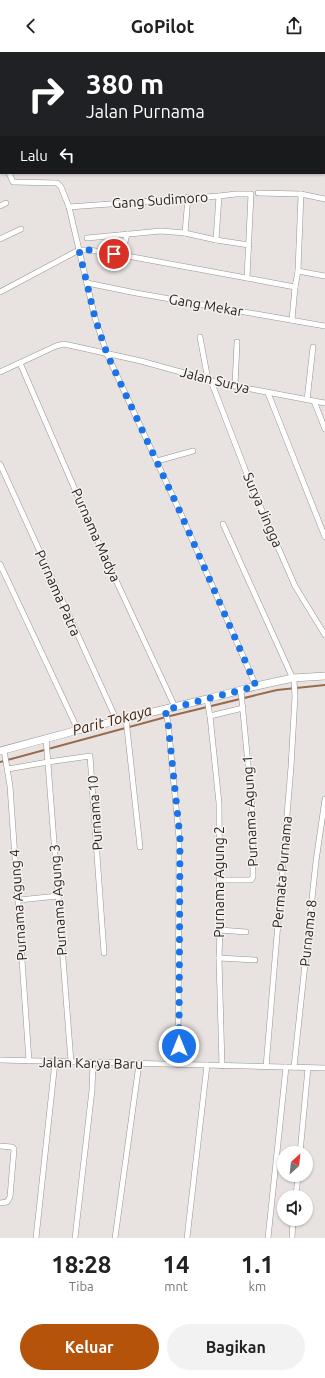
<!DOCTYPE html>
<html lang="id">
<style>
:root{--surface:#fff;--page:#f2f2f2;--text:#222;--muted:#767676;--accent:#b45309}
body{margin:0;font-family:Ubuntu,sans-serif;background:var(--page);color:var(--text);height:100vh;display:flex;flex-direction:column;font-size:15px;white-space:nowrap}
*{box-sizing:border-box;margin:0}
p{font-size:13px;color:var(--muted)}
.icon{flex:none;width:22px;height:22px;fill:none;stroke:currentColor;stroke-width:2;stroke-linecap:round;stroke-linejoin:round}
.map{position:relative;height:1186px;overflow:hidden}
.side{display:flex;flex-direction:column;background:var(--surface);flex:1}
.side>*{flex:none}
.guide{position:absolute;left:0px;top:0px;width:325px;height:122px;box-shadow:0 1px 3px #0004;background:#202124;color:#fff;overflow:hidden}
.needle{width:26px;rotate:27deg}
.fabs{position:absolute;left:277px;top:1094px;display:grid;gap:8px}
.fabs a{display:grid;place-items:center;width:36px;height:36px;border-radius:50%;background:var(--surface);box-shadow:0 1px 3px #0004;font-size:20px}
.pin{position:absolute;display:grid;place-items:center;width:34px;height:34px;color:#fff;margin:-17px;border:2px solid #fff;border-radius:50%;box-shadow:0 1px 4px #0007}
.me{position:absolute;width:44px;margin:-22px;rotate:0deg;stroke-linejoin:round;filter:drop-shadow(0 0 3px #0008)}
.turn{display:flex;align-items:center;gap:14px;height:84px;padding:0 20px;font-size:18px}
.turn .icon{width:52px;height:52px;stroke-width:2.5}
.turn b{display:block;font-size:28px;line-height:34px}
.then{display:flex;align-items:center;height:38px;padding:0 20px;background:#0003;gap:8px;font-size:15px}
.eta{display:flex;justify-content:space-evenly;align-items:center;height:68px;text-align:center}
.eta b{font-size:24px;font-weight:700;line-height:28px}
.button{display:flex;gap:8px;margin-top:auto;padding:8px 20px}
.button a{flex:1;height:46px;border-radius:24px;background:var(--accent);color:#fff;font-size:16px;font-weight:700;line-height:46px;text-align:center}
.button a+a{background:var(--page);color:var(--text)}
header{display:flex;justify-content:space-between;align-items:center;height:52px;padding:0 20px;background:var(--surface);font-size:18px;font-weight:700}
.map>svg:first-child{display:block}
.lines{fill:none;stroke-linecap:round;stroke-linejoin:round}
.stream{stroke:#996b4c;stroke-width:2}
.street-casing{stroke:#979491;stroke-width:6}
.secondary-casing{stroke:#979491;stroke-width:8}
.street{stroke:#fff;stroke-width:5}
.secondary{stroke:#fff;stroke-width:7}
.route{stroke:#1a73e8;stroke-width:7;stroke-dasharray:0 12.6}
.labels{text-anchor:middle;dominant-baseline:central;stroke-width:3;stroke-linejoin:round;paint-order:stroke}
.street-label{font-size:14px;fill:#211f1e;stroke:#f5f1ee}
.water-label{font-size:15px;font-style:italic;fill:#402411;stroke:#f5f1ee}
</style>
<header><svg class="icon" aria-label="back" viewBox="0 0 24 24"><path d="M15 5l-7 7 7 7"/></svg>GoPilot<svg class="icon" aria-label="share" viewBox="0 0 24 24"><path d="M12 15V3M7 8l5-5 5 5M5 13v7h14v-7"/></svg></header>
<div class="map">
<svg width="325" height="1186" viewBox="0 0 325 1186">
<rect width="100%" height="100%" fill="#e8e3e1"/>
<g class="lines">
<polyline class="stream" points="0,710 166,665 277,638 325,633"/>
<g class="street-casing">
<g id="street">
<polyline points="150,0 150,1"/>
<polyline points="306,0 306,1"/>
<polyline points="26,1 45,0"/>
<polyline points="0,2 1,2"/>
<polyline points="324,27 325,27"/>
<polyline points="0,39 1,39"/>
<polyline points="324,90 325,90"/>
<polyline points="0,94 1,97"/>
<polyline points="9,121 13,130 57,131 61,135 69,155 95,266 107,302 181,462 256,634"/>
<polyline points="258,141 301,142 325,147"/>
<polyline points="0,154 6,151"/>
<polyline points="69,155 219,144 236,142 251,142 247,226"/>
<polyline points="185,181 188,145"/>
<polyline points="87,186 161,179 185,181 216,188 249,193"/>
<polyline points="0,187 21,177"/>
<polyline points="216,188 219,144"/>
<polyline points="122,203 127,182"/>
<polyline points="298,219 325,224"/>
<polyline points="87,231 136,241 325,274"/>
<polyline points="0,240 79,198 89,198 122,203 295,235"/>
<polyline points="292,268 295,235 298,219 301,142"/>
<polyline points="200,285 208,328"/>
<polyline points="20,311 93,479 175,655"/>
<polyline points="0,320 56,294 64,292 141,309 224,332 325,351"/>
<polyline points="211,329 253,438 295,534 325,583"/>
<polyline points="235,333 237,290"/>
<polyline points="268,341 325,485"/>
<polyline points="307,348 313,295"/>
<polyline points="314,349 325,377"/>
<polyline points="157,409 193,399"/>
<polyline points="0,412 117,669"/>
<polyline points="223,472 294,629 295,644 291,715 266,1015"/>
<polyline points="0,512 78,678"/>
<polyline points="207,647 210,664 219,751 220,878 219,906 222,1014"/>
<polyline points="165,658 168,670 179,786 178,1013"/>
<polyline points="210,664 243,656"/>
<polyline points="126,667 140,795"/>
<polyline points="46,686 71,1010"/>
<polyline points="4,698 10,734 29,1009"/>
<polyline points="8,717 48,710 90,704 104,901"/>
<polyline points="219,828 251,828 253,825 252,754 241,639"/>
<polyline points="19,848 58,844"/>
<polyline points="220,878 246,880"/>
<polyline points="219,906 255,908"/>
<polyline points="0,1008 325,1016"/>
<polyline points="294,1015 316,809 325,747"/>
<polyline points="0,1094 12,1095 14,1097 10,1145 7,1150 0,1151"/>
<polyline points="300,1101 308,1016"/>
<polyline points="296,1145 298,1123"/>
<polyline points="36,1186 55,1010"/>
<polyline points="75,1186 92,1038 93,1011"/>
<polyline points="115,1186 139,1012"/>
<polyline points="187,1186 207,1013"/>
<polyline points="268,1186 286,1015"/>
<polyline points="292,1186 293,1167"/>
</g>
</g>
<g class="secondary-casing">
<polyline id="secondary" points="0,699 78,678 207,647 256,634 293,626 325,624"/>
</g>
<use href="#street" class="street"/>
<use href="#secondary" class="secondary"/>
</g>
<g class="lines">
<polyline class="route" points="114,202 89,198 79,198 95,266 107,302 181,462 256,634 165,658 168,670 180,786 179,994"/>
</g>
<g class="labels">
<g class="street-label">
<text transform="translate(160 148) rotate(-4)">Gang Sudimoro</text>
<text transform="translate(206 253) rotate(10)">Gang Mekar</text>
<text transform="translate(215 328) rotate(14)">Jalan Surya</text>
<text transform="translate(263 458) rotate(67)">Surya Jingga</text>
<text transform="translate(96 483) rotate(66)">Purnama Madya</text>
<text transform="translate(58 541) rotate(66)">Purnama Patra</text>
<text transform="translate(250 759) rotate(-93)">Purnama Agung 1</text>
<text transform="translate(95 761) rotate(-94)">Purnama 10</text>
<text transform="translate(282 820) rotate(-85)">Permata Purnama</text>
<text transform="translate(219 830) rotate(-90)">Purnama Agung 2</text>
<text transform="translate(58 848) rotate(-94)">Purnama Agung 3</text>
<text transform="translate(18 853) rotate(-94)">Purnama Agung 4</text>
<text transform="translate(308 881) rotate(-84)">Purnama 8</text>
<text transform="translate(91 1011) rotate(1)">Jalan Karya Baru</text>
</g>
<g class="water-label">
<text transform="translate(112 668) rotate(-15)">Parit Tokaya</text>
</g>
</g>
</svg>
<div class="fabs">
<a><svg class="needle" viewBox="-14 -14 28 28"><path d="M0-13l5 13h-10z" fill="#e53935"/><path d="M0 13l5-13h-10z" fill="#767676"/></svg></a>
<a><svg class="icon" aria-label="sound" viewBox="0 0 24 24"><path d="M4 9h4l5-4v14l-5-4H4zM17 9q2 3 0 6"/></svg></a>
</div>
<div class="pin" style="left:114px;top:202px;background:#d93025"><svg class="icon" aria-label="arrive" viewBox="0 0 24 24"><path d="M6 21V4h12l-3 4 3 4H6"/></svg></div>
<svg class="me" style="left:179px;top:994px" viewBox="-20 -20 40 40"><circle r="17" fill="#1a73e8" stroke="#fff" stroke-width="3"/><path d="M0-11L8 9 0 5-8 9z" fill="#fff"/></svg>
<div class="guide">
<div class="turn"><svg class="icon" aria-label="right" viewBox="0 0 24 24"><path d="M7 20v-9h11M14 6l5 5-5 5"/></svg><div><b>380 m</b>Jalan Purnama</div></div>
<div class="then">Lalu<svg class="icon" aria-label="left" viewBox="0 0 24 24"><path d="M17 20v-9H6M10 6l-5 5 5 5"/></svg></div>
</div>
</div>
<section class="side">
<div class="eta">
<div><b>18:28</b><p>Tiba</p></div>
<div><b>14</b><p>mnt</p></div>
<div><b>1.1</b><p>km</p></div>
</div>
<div class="button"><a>Keluar</a><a>Bagikan</a></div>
</section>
